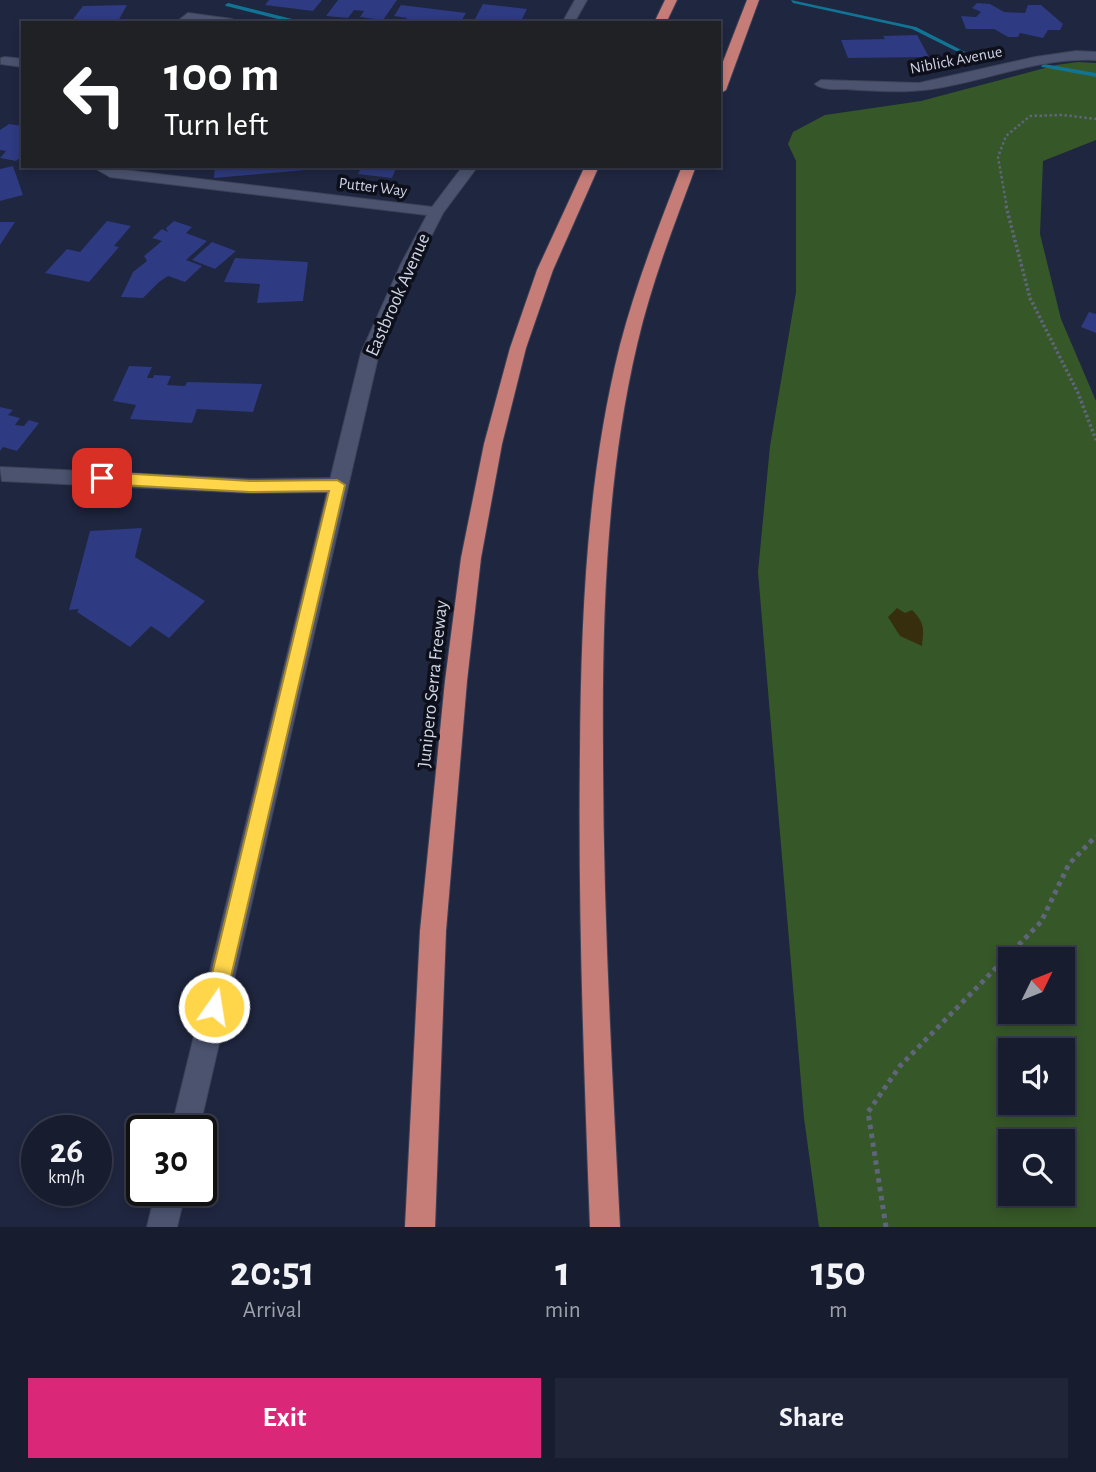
<!DOCTYPE html>
<style>
:root{--surface:#171c2f;--page:#202537;--text:#f1f3f6;--muted:#9ea1aa;--line:#363a4b;--accent:#db2777}
body{margin:0;font-family:"Alegreya Sans",sans-serif;background:var(--page);color:var(--text);height:100vh;display:flex;flex-direction:column;font-size:26px;white-space:nowrap}
*{box-sizing:border-box;margin:0}
p{font-size:23px;color:var(--muted)}
.icon{flex:none;width:38px;height:38px;fill:none;stroke:currentColor;stroke-width:2;stroke-linecap:round;stroke-linejoin:round}
.map{position:relative;height:1227px;overflow:hidden}
.panel{display:flex;flex-direction:column;background:var(--surface);flex:1}
.panel>*{flex:none}
.guide{position:absolute;left:21px;top:21px;width:700px;height:147px;border-radius:0px;box-shadow:0 4px 10px #0003,0 0 0 2px var(--line);background:#202124;color:#fff;overflow:hidden}
.needle{width:46px;rotate:47deg}
.controls{position:absolute;left:998px;top:947px;display:grid;gap:14px}
.controls a{display:grid;place-items:center;width:77px;height:77px;border-radius:0px;background:var(--surface);box-shadow:0 4px 10px #0003,0 0 0 2px var(--line);font-size:35px}
.speed{position:absolute;left:21px;top:1115px;display:flex;gap:14px;font-size:35px;font-weight:700;text-align:center}
.speed>*{display:grid;place-content:center;width:91px;height:91px;border-radius:50%;background:var(--surface);box-shadow:0 4px 10px #0003,0 0 0 2px var(--line);line-height:1}
.speed small{font-size:18px;font-weight:400}
.speed .limit{border:4px solid #111;border-radius:10px;background:#fff;color:#111}
.pin{position:absolute;display:grid;place-items:center;width:60px;height:60px;color:#fff;margin:-30px;border-radius:14px;box-shadow:0 4px 10px #0006}
.me{position:absolute;width:77px;margin:-38px;rotate:13deg;stroke-linejoin:round;filter:drop-shadow(0 0 5px #0008)}
.turn{display:flex;align-items:center;gap:24px;height:147px;padding:0 28px;font-size:32px}
.turn .icon{width:91px;height:91px;stroke-width:2.5}
.turn b{display:block;font-size:49px;line-height:60px}
.eta{display:flex;justify-content:space-evenly;align-items:center;height:119px;text-align:center}
.eta b{font-size:42px;font-weight:600;line-height:49px}
.button{display:flex;gap:14px;margin-top:auto;padding:14px 28px}
.button a{flex:1;height:80px;border-radius:0px;background:var(--accent);color:#fff;font-size:28px;font-weight:600;line-height:80px;text-align:center}
.button a+a{background:var(--page);color:var(--text)}
.map>svg:first-child{display:block}
.green{fill:#365728;fill-rule:evenodd}
.sand{fill:#372e0e}
.lines{fill:none;stroke-linecap:round;stroke-linejoin:round}
.stream{fill:#127495;fill-rule:evenodd}
.building{fill:#2e3a81}
.service-casing{stroke:#3d4257;stroke-width:2}
.minor-casing{stroke:#3d4257;stroke-width:2}
.motorway-casing{stroke:#3d4257;stroke-width:2}
.path-far2{stroke:#5f657b;stroke-width:2.5;stroke-dasharray:2.5 2.5;stroke-linecap:butt}
.path-far1{stroke:#5f657b;stroke-width:3.5;stroke-dasharray:2.5 2.5;stroke-linecap:butt}
.path{stroke:#5f657b;stroke-width:5;stroke-dasharray:4.5 4.5;stroke-linecap:butt}
.service{fill:#4b536f;fill-rule:evenodd}
.minor{fill:#4b536f;fill-rule:evenodd}
.motorway{fill:#c67d78;fill-rule:evenodd}
.route{fill:#ffd54a;stroke:#a68a30;stroke-width:2}
.labels{text-anchor:middle;dominant-baseline:central;stroke-width:7;stroke-linejoin:round;paint-order:stroke}
.far-street-label{font-size:16px;fill:#d0d5e6;stroke:#0d101b}
.street-label{font-size:19px;fill:#d0d5e6;stroke:#0d101b}
</style>
<div class="map">
<svg width="1096" height="1227" viewBox="0 0 1096 1227">
<rect width="100%" height="100%" fill="#1f263f"/>
<path class="green" d="M1078,62L1096,63V140L1043,161L1040,234L1061,319L1096,401V1227H819L804,1118L758,572L770,446L796,292V161L788,144L793,132L825,115L921,101L1056,65ZM1010,959H1062V1012H1010ZM1010,1050H1062V1102H1010ZM1010,1141H1062V1194H1010Z"/>
<path class="sand" d="M897,608L905,613L912,610C925,623 924,629 922,646L900,636L888,617Z"/>
<g class="lines">
<g class="stream">
<polygon points="791,0 916,27 985,62 980,63 912,29 793,3"/>
<polygon points="228,3 304,22 305,23 294,23 226,6 225,5"/>
<polygon points="621,21 624,22 625,23 618,23"/>
<polygon points="1044,64 1096,73 1096,77 1042,67 1041,66"/>
</g>
</g>
<g class="building">
<polygon points="269,0 322,0 313,11 265,5"/>
<polygon points="338,0 397,0 383,20 360,17 364,11 354,10 348,18 326,16"/>
<polygon points="977,3 990,4 1004,12 1025,13 1028,5 1041,5 1063,24 1060,30 1048,30 1043,38 1020,33 1018,37 1008,37 994,29 966,29 961,16 976,17 981,12 972,8"/>
<polygon points="483,4 527,9 520,23 491,23 492,21 475,19"/>
<polygon points="127,5 117,23 70,23 83,6"/>
<polygon points="401,5 466,13 460,23 404,23 407,18 394,16"/>
<polygon points="917,35 929,57 848,58 841,40 885,39 883,36"/>
<polygon points="9,124 23,126 23,155 16,161 0,158 6,151 0,150 0,130"/>
<polygon points="13,166 23,195 0,201 0,169"/>
<polygon points="215,166 317,166 317,169 214,178"/>
<polygon points="362,166 397,166 392,178 358,174"/>
<polygon points="107,221 131,226 114,246 119,247 89,282 45,273 67,249 80,252"/>
<polygon points="174,221 192,227 186,233 207,241 186,260 202,266 185,282 168,276 159,282 143,298 121,297 133,272 147,261 144,256 162,241 152,238 162,229 168,232 166,228"/>
<polygon points="0,222 15,222 0,245"/>
<polygon points="212,242 236,251 215,269 192,260"/>
<polygon points="235,258 308,262 303,301 257,303 260,284 224,282"/>
<polygon points="1089,312 1096,314 1096,333 1081,327"/>
<polygon points="129,366 152,367 147,378 153,378 154,375 171,376 167,385 185,386 187,382 262,384 253,412 197,409 192,423 130,419 136,405 113,401"/>
<polygon points="0,407 13,410 8,415 20,418 15,425 24,426 29,420 39,423 17,451 3,447 0,451"/>
<polygon points="142,528 135,557 205,601 169,638 151,626 130,647 77,612 79,609 69,610 90,531"/>
</g>
<g class="lines">
<g class="service-casing">
<polygon id="service" points="0,467 250,479 337,478 344,480 347,485 344,490 337,492 250,493 2,481"/>
</g>
<g class="minor-casing">
<g id="minor">
<polygon points="575,0 587,0 574,23 562,23"/>
<polygon points="188,13 232,19 238,23 175,23"/>
<path d="M1076,51L1096,52V60C1039,57 987,81 932,89C903,93 874,91 845,89C835,89 822,90 815,84L821,80L919,83L1035,57Z"/>
<polygon points="5,57 23,59 23,67 1,64 1,58"/>
<polygon points="91,166 432,207 463,166 478,166 443,213 417,264 379,353 199,1130 171,1130 361,353 401,264 427,215 110,177"/>
<polygon points="156,1190 186,1190 177,1227 147,1227"/>
</g>
</g>
<g class="motorway-casing">
<g id="motorway">
<polygon points="665,0 677,0 666,23 654,23"/>
<polygon points="747,0 759,0 726,90 719,94 719,72"/>
<polygon points="585,166 599,166 553,270 526,348 502,444 481,558 467,681 446,931 435,1227 405,1227 420,931 445,681 461,558 484,444 510,348 537,270"/>
<path d="M682,166H696C674,225 651,284 637,345C606,478 602,617 603,753C603,911 612,1069 620,1227H590C584,1069 578,911 580,752C581,616 587,477 620,345C636,284 659,225 682,166Z"/>
</g>
</g>
<polyline class="path-far2" points="1007,208 998,157 1006,136 1030,116 1063,115 1096,119"/>
<polyline class="path-far1" points="1006,206 1030,298 1078,393 1096,440"/>
<polyline class="path" points="886,1227 868,1112 900,1066 1041,922 1069,864 1096,836"/>
<use href="#service" class="service"/>
<use href="#minor" class="minor"/>
<use href="#motorway" class="motorway"/>
</g>
<polygon class="route" points="102,472 250,481 337,480 345,485 224,1007 221,1014 214,1017 207,1014 204,1007 329,491 250,492 102,484 94,478"/>
<g class="labels">
<g class="far-street-label">
<text transform="translate(956 60) rotate(-11)">Niblick Avenue</text>
<text transform="translate(373 187) rotate(7)">Putter Way</text>
</g>
<g class="street-label">
<text transform="translate(398 295) rotate(-66)">Eastbrook Avenue</text>
<text transform="translate(433 684) rotate(-84)">Junipero Serra Freeway</text>
</g>
</g>
</svg>
<div class="controls">
<a><svg class="needle" viewBox="-14 -14 28 28"><path d="M0-13l5 13h-10z" fill="#e53935"/><path d="M0 13l5-13h-10z" fill="#9ea1aa"/></svg></a>
<a><svg class="icon" aria-label="sound" viewBox="0 0 24 24"><path d="M4 9h4l5-4v14l-5-4H4zM17 9q2 3 0 6"/></svg></a>
<a><svg class="icon" aria-label="search" viewBox="0 0 24 24"><circle cx="10" cy="10" r="6"/><path d="M15 15l6 6"/></svg></a>
</div>
<div class="speed"><div>26<small>km/h</small></div><div class="limit">30</div></div>
<div class="pin" style="left:102px;top:478px;background:#d93025"><svg class="icon" aria-label="arrive" viewBox="0 0 24 24"><path d="M6 21V4h12l-3 4 3 4H6"/></svg></div>
<svg class="me" style="left:214px;top:1007px" viewBox="-20 -20 40 40"><circle r="17" fill="#ffd54a" stroke="#fff" stroke-width="3"/><path d="M0-11L8 9 0 5-8 9z" fill="#fff"/></svg>
<div class="guide">
<div class="turn"><svg class="icon" aria-label="left" viewBox="0 0 24 24"><path d="M17 20v-9H6M10 6l-5 5 5 5"/></svg><div><b>100 m</b>Turn left</div></div>
</div>
</div>
<section class="panel">
<div class="eta">
<div><b>20:51</b><p>Arrival</p></div>
<div><b>1</b><p>min</p></div>
<div><b>150</b><p>m</p></div>
</div>
<div class="button"><a>Exit</a><a>Share</a></div>
</section>
